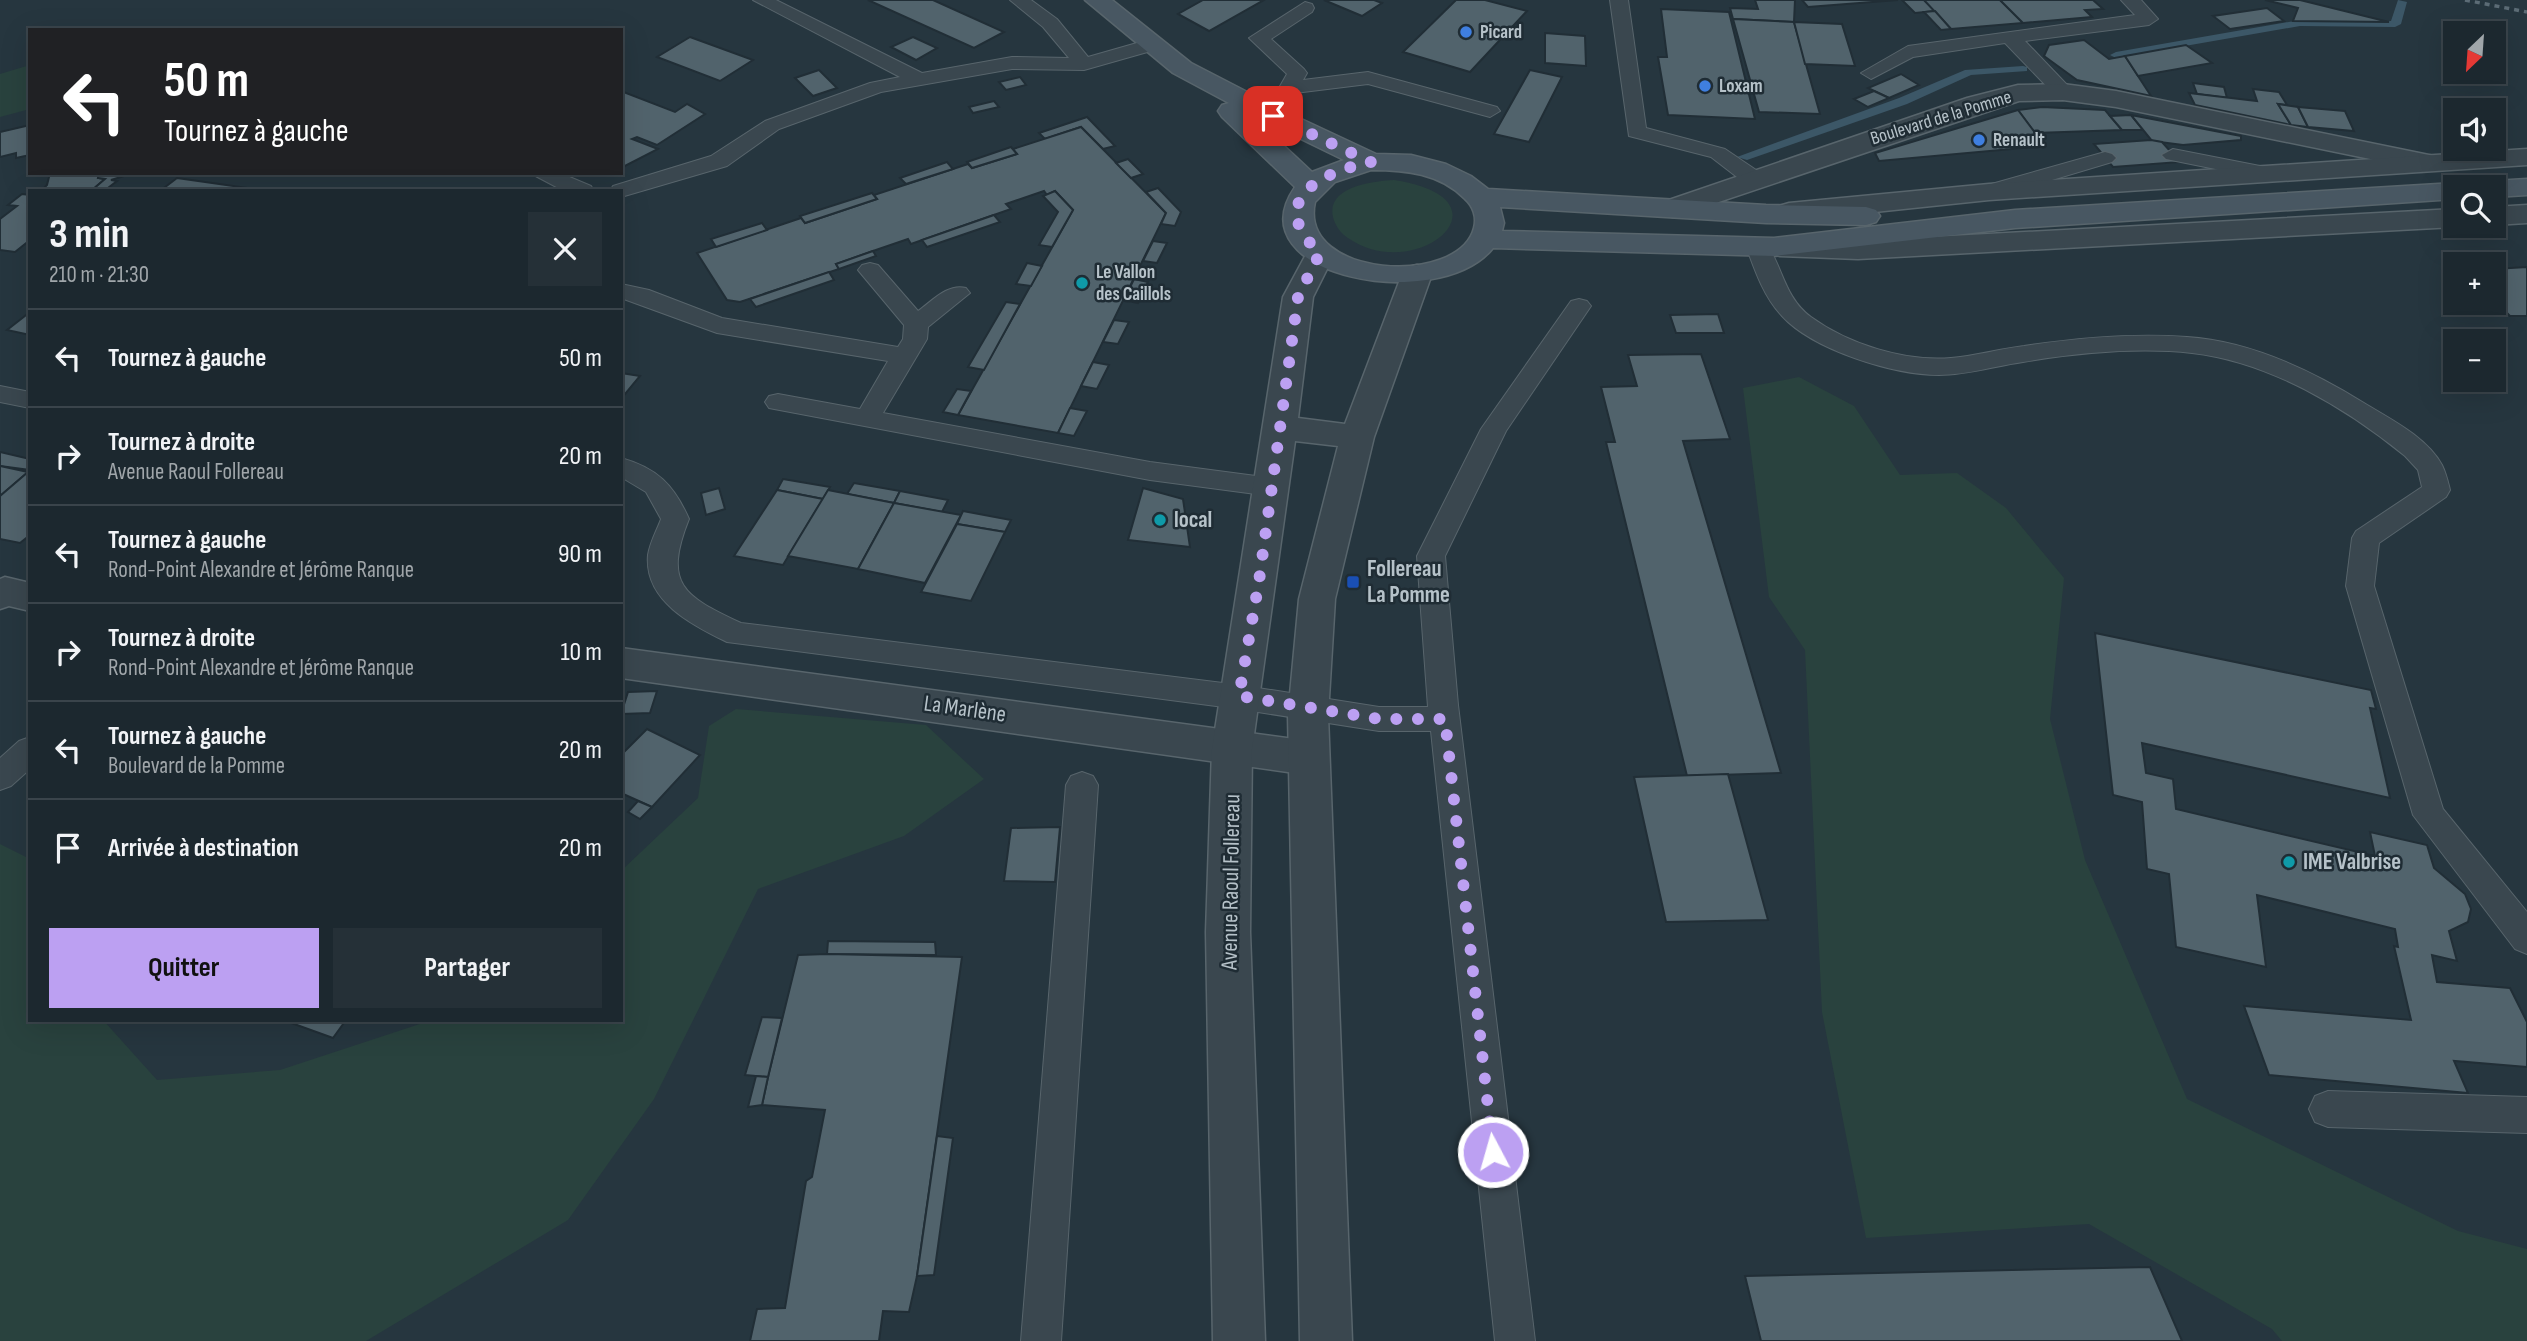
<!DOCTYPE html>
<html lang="fr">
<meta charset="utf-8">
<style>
:root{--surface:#1c282f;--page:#253037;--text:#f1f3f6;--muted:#a0a6aa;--line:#3a444b;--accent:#bca0f2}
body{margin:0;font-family:"Sofia Sans Condensed",sans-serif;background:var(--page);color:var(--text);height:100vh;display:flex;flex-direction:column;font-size:26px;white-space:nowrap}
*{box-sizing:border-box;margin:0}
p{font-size:23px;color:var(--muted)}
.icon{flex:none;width:38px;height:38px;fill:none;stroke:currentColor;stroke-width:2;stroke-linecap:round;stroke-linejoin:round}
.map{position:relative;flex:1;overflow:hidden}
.drawer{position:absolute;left:28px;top:189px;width:595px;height:833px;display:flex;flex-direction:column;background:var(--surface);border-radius:0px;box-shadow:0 7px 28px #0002,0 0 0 2px var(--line)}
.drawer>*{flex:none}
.guide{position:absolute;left:28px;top:28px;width:595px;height:147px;border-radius:0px;box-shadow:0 7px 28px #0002,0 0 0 2px var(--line);background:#202124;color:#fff;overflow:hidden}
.needle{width:46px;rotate:205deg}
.controls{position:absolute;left:2443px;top:21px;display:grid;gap:14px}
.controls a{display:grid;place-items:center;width:63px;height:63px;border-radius:0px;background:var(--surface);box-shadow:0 7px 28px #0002,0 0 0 2px var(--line);font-size:35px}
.pin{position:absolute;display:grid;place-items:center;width:60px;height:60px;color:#fff;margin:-30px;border-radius:14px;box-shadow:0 4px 10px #0006}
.me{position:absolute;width:77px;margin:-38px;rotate:354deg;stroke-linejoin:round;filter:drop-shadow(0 0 5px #0008)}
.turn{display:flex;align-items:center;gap:24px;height:147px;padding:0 21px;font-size:32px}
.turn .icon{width:91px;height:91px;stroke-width:2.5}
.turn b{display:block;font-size:49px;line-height:60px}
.round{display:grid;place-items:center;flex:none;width:74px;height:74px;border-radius:0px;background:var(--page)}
.head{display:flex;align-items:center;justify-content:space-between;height:119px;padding:0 21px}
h1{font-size:42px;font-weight:700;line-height:52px}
.cta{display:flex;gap:14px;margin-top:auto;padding:14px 21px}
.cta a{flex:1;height:80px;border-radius:0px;background:var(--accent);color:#111;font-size:28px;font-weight:700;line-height:80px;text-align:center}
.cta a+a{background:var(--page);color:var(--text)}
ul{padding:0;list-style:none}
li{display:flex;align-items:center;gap:21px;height:98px;padding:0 21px;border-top:2px solid var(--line)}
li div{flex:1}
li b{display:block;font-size:26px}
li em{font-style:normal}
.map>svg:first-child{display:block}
.green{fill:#29423e}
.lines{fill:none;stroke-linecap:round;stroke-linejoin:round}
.stream{fill:#3c5767;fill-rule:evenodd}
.building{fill:#51636c;stroke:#212e36;stroke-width:2}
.service-casing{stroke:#58656c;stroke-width:2}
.minor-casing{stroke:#58656c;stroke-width:3}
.tertiary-casing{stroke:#58656c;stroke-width:3}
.secondary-casing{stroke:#58656c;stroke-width:3}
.service{fill:#3a474f;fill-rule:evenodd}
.minor{fill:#3a474f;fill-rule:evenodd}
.tertiary{fill:#3a474f;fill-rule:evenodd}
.secondary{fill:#485762;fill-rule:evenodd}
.rail{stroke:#5c6c76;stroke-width:3.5;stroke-dasharray:5 5;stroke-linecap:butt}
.route{stroke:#bca0f2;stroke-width:12;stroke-dasharray:0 21.6}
.shop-dot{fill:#3f7fe0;stroke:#1f2c34;stroke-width:2.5}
.culture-dot{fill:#0f9aa8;stroke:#1f2c34;stroke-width:2.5}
.transit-dot{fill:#1a4fb4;stroke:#1f2c34;stroke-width:2.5}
.labels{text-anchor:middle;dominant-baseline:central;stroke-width:5;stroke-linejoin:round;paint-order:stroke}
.far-poi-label{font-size:19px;font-weight:bold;fill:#b6c2c9;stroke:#1f2c34;text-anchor:start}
.far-street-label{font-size:19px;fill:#b6c2c9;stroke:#1f2c34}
.poi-label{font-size:23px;font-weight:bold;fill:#b6c2c9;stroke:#1f2c34;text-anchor:start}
.street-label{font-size:23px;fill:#b6c2c9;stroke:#1f2c34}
</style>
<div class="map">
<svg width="2527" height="1341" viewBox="0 0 2527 1341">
<rect width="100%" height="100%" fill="#26363f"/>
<g class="green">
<polygon points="30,65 30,109 0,117 0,74"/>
<path d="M1394,180C1518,199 1417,286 1348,238C1340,233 1335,225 1333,217C1326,186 1375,181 1394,180Z"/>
<polygon points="1799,377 1854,406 1900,475 1957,473 2006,508 2064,578 2050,719 2085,860 2187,1099 2458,1231 2527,1249 2527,1341 2282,1341 2272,1329 2089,1224 1866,1238 1822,1012 1805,650 1769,597 1743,388"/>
<polygon points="736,709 926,725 984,779 904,836 758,889 654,1099 568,1220 366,1341 0,1341 0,844 30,859 30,1020 103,1020 157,1080 280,1070 432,1020 621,1020 621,871 698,798 709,726"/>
</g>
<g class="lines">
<g class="stream">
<polygon points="2398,0 2407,2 2401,24 2395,27 2300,26 2116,58 2110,55 2116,52 2300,20 2391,21"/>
<polygon points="2023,66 2027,67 2027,71 1971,75 1907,104 1747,160 1737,157 1899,98 1965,70"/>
</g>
</g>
<g class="building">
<polygon points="868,0 933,0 1004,32 974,48"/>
<polygon points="1203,0 1264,0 1209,31 1178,14"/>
<polygon points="1324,0 1374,0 1382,3 1362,16"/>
<polygon points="1456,0 1485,0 1527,11 1470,72 1403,52"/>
<polygon points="1755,0 1795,0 1794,22 1733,19 1730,8 1758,9"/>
<polygon points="1802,0 1898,0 1808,7"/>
<polygon points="1902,0 1924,0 1935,11 1915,13"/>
<polygon points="1924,0 2000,0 2023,23 1951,29"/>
<polygon points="2000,0 2093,0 2103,9 2085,10 2092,17 2023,23"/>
<polygon points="2265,0 2300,0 2389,22 2293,21 2298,8"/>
<polygon points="2267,8 2284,21 2230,29 2213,16"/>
<polygon points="1661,9 1729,12 1755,119 1668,115 1658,57 1667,57"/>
<polygon points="1935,11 1951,29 1941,30 1924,12"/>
<polygon points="1733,19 1794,22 1820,114 1759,112"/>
<polygon points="1794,22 1842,24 1855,66 1805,64"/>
<polygon points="1545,33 1585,36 1586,66 1545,63"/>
<polygon points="690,37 753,60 720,81 657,57"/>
<polygon points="913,37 937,48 916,60 891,47"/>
<polygon points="2084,40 2109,59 2125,56 2151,96 2077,80 2044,56 2049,45"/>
<polygon points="2186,45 2212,63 2138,76 2125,56"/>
<polygon points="819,70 837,88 813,96 795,78"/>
<polygon points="1530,70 1562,77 1529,142 1494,134"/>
<polygon points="1901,74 1919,85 1889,98 1868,88"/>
<polygon points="1020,77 1026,85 1006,90 999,82"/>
<polygon points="2193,83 2224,87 2227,98 2197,94"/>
<polygon points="2253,89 2279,92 2287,105 2278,104 2291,125 2195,105 2189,93 2257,101"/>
<polygon points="621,91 675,112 687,104 705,114 657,145 637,137 632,139 658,149 621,168"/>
<polygon points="1874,91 1889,98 1868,107 1854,99"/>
<polygon points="994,101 999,107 973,113 969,107"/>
<polygon points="2278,104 2298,107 2308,127 2291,125"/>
<polygon points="2042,107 2105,110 2122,130 2035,133 2018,110"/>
<polygon points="2298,107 2345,111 2354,131 2308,127"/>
<polygon points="2018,110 2045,146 1879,161 1875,153"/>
<polygon points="2131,115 2143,130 2122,130 2110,116"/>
<polygon points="2131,115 2241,136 2241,140 2183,145 2152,141"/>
<polygon points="1087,117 1115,146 1103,149 1081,127 1045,139 1039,133"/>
<polygon points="30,125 30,155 16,158 16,153 0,157 0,132"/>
<polygon points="1081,127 1166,213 1058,433 958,415 1073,210 1055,191 1047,195 1044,191 1006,204 1011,209 911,244 908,239 873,251 836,264 839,269 740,302 727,300 697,253 801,218 805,223 877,199 874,195 968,164 972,168 1017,154 1013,149"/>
<polygon points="2151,140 2162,142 2180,162 2113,167 2094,144"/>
<polygon points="1011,147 1017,154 972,168 967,162"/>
<polygon points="1128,159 1143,174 1131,178 1116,163"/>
<polygon points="947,162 953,169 906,184 900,178"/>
<polygon points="50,173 99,173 98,178 105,179 91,191 41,191 47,185"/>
<polygon points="99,173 134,173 111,180 117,181 104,191 91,191 105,179 98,178"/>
<polygon points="177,178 269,191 160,191"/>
<polygon points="1158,188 1181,212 1175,226 1161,224 1166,213 1146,192"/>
<polygon points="1055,191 1073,210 1052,247 1039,245 1058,212 1043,196"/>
<polygon points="872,193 877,199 805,223 800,216"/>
<polygon points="22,194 30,195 30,240 15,252 0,250 0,219 17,206 8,205"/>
<polygon points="994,215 1000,222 927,247 922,240"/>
<polygon points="762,223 767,230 716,247 711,239"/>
<polygon points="1153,241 1167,243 1157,263 1143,261"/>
<polygon points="873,251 876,256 839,269 836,264"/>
<polygon points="1027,263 1042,266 1031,286 1016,284"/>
<polygon points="2527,267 2527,316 2510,316 2494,300 2494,269"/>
<polygon points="829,272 834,280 756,307 750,299"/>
<polygon points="1134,279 1148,282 1138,303 1124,300"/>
<polygon points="1006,302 1020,304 984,370 968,367"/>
<polygon points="30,312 30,335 7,330"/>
<polygon points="1718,314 1724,333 1676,333 1670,315"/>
<polygon points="1114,320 1129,322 1118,344 1103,342"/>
<polygon points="1701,354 1730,439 1683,441 1781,773 1687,776 1606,442 1615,442 1601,387 1637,386 1628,355"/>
<polygon points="1093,362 1109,365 1097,389 1081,386"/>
<polygon points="621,373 640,376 621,399"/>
<polygon points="957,389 971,391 958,415 943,412"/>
<polygon points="1070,408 1087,411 1074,436 1058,433"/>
<polygon points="0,452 30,459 30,470 0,466"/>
<polygon points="0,466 28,472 0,496"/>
<polygon points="28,472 30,535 20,543 0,539 0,496"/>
<polygon points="783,479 830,487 823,499 777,490"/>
<polygon points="854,483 900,491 894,503 847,494"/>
<polygon points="719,488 725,509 706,515 701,493"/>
<polygon points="1143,488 1183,499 1190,547 1128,540"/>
<polygon points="777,490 823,499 783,565 734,556"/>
<polygon points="828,490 894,503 858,569 788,556"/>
<polygon points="900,491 948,500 942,512 894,503"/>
<polygon points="894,503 961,515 925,583 858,569"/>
<polygon points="963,511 1011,520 1005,532 957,524"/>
<polygon points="957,524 1005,532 971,601 921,592"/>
<polygon points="2095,633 2371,690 2376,709 2370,708 2390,798 2142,743 2146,773 2173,779 2176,809 2375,856 2370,832 2427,845 2434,868 2465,894 2471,909 2468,922 2449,931 2457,961 2432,955 2437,982 2510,988 2527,1022 2527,1067 2454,1061 2468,1093 2269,1075 2244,1006 2411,1020 2394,946 2398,947 2395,929 2257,895 2266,967 2176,947 2169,874 2147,869 2142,802 2113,795"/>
<polygon points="657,691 650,713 621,714 628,692"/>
<polygon points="647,729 700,755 652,807 621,793 621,755"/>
<polygon points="1728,774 1768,920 1666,922 1634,777"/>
<polygon points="638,801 652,807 640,819 628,812"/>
<polygon points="1060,827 1055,882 1004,881 1011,828"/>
<polygon points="828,941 935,942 936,955 827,954"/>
<polygon points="827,954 962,957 917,1276 909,1312 883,1311 879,1341 750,1341 757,1309 785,1308 806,1181 812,1177 825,1110 762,1105 768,1077 798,955"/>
<polygon points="762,1017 782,1018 768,1077 745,1075"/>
<polygon points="283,1020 346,1020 333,1038"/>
<polygon points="756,1076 768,1077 762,1105 748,1107"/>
<polygon points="937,1136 953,1138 934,1275 917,1276"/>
<polygon points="2150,1267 2182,1341 1761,1341 1745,1276"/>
</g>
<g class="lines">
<g class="service-casing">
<g id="service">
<polygon points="753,0 776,0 922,73 1012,57 1069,58 1043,27 1010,0 1031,0 1057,19 1088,57 1151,39 1161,45 1158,49 1084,70 1012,69 881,92 779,129 727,166 621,197 621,191 610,191 613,186 711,156 765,121 870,83 900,77"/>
<polygon points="1610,0 1628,0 1646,128 1725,149 1762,174 1765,179 1762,184 1746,184 1711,157 1629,136"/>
<polygon points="2121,0 2141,0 2158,19 2149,25 2025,41 2070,88 2073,92 2070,96 2056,96 2005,43 1913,57 1871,79 1861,73 1908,46 2135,15"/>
<polygon points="1305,2 1312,4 1314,8 1312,12 1271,39 1304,69 1307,73 1303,80 1368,72 1497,107 1500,111 1490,117 1368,84 1295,93 1280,120 1266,120 1263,116 1287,74 1249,38"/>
<polygon points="2173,149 2265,167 2276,173 2265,179 2166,159 2162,155"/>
<polygon points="2105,152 2112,154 2116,158 2112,162 1989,199 1978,192 1981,187"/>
<polygon points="530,173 560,173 591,186 594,191 564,191"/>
<path d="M1757,239L1765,241C1783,267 1784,297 1811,317C1848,344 1905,362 1951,358C1975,356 1999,349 2024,346C2077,338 2133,333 2187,337C2250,341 2311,370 2364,403C2390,419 2427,437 2442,465C2446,473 2448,482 2450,490L2446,497L2379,543L2374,586L2443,809L2527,912V954L2515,949L2413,815L2346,586L2352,538L2356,531L2422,487L2418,470L2405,456C2346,408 2270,362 2192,353C2137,347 2077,353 2023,362C1995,366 1967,375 1939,375C1894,375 1813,350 1782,316C1764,297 1755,271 1746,246Z"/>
<path d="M870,263L878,265L918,311C932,301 948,283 966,288L970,293L928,327L927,339L883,413L1150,462L1271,478L1280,480L1284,487L1280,494L1271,496L1150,480L769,408L765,402L769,396L778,394L860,409L888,361L717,333L621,298V284L649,290L722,318L898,347L903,339L904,325L858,270L862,265Z"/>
<path d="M1579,299L1587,301L1591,306L1506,431L1445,556L1458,705L1535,1341H1495L1431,731H1379L1239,709L727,642C692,625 644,601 648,555C650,542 657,530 661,519L646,492L621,477V458C657,468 674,485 689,519C663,584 683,596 741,623L1239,685L1379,707H1428L1417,556L1481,429L1571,301Z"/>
<polygon points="0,386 30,392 30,408 0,402"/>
<polygon points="30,737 30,769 11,786 0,790 0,758 19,741"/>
<polygon points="1082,772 1093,776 1098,785 1061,1341 1021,1341 1066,785 1071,776"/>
<polygon points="2328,1091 2527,1097 2527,1133 2328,1127 2315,1122 2309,1109 2315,1096"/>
</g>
</g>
<g class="minor-casing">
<g id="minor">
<polygon points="2063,84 2116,91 2424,154 2434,156 2438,162 2434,168 2424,170 2116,107 2063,100 2019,101 1683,214 1673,217 1663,214 1659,208 1663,202 1967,98 2018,85"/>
<polygon points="5,577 30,583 30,611 9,606 0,609 0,579"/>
<polygon points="621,648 1309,741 1323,746 1329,758 1323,770 1309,775 621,678"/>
</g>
</g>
<g class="tertiary-casing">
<g id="tertiary">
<polygon points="2527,149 2527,165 1989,200 1789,221 1779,218 1775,212 1779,206 1789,203 1989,184"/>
<polygon points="2527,205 2527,223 2494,225 2494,207"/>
<polygon points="2455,209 2455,226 2458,226 2455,227 1858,259 1780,256 1770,253 1765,247 1770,241 1780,238 1858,241"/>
<polygon points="1320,244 1330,247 1335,253 1313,297 1298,418 1345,424 1402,274 1406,268 1417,265 1428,268 1432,274 1374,437 1335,599 1328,715 1352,1341 1300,1341 1288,715 1299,599 1338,446 1295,441 1252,749 1250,932 1265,1341 1213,1341 1206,932 1212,749 1283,297 1310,247"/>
</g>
</g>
<g class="secondary-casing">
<g id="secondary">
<path d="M1085,0H1112L1191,63L1282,110L1376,154L1411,155L1446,164L1471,176L1488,189L1766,205L1866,207L1876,210L1880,216L1876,222L1866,225L1766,223L1500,207L1504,223L1502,231L1774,238L2015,210L2455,183L2466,187H2455V199L2015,228L1774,256L1493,248C1439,315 1233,277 1295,187L1222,117L1218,111L1222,105L1229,103L1173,73ZM1250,114L1344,160L1312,172ZM1371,170C1405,170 1440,173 1465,199C1473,206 1477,217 1474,228C1459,287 1298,278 1315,202L1335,182Z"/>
<polygon points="2527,179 2527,195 2494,197 2494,187 2481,187 2494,181"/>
</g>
</g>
<use href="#service" class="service"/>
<use href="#minor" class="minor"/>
<use href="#tertiary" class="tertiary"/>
<use href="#secondary" class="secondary"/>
<polyline class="rail" points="2465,0 2527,12"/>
</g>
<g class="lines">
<path class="route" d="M1273,116L1371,162C1320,172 1264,202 1320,253L1298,297L1259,581L1239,696L1379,719H1445L1493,1152"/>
</g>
<g class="shop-dot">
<circle cx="1466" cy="32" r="7"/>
<circle cx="1705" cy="86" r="7"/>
<circle cx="1979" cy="140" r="7"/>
</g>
<g class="culture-dot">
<circle cx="1082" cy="283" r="7"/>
<circle cx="1160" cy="520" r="7"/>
<circle cx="2289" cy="862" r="7"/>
</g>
<rect class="transit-dot" x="1346" y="575" width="14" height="14" rx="3.5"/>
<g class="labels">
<g class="far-poi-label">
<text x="1480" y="32">Picard</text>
<text x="1719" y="86">Loxam</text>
<text x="1993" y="140">Renault</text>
<text x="1096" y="272">Le Vallon<tspan x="1096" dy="22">des Caillols</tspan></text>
</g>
<g class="far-street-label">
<text transform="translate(1941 118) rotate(-17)">Boulevard de la Pomme</text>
</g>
<g class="poi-label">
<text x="1174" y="520">local</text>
<text x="1367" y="569">Follereau<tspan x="1367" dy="26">La Pomme</tspan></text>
<text x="2303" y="862">IME Valbrise</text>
</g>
<g class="street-label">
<text transform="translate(965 709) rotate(8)">La Marlène</text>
<text transform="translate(1231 882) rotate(-89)">Avenue Raoul Follereau</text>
</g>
</g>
</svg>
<div class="controls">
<a><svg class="needle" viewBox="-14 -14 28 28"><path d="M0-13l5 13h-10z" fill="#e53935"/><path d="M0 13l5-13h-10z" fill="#a0a6aa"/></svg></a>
<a><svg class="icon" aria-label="sound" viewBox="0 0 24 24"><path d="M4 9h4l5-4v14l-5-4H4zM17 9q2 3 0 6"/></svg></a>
<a><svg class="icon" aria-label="search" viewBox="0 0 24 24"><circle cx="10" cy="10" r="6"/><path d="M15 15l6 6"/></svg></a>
<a>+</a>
<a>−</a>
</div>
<div class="pin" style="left:1273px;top:116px;background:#d93025"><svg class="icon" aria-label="arrive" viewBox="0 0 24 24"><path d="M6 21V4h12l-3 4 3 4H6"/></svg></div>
<svg class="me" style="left:1493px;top:1152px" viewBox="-20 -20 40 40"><circle r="17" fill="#bca0f2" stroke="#fff" stroke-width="3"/><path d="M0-11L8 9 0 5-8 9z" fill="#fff"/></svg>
<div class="guide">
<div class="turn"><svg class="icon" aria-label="left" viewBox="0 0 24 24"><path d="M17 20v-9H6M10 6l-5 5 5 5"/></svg><div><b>50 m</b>Tournez à gauche</div></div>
</div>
<section class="drawer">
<div class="head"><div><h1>3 min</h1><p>210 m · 21:30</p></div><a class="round"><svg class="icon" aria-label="close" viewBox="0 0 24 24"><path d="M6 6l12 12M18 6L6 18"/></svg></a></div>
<ul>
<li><svg class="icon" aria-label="left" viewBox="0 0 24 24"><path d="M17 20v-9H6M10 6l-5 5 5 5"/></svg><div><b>Tournez à gauche</b></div><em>50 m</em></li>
<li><svg class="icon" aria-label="right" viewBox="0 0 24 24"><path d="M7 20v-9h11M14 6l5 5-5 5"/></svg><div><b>Tournez à droite</b><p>Avenue Raoul Follereau</p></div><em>20 m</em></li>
<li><svg class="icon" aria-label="left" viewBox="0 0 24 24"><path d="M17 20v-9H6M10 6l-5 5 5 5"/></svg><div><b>Tournez à gauche</b><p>Rond-Point Alexandre et Jérôme Ranque</p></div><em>90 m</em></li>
<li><svg class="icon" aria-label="right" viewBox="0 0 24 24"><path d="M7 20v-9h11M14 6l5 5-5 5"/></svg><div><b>Tournez à droite</b><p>Rond-Point Alexandre et Jérôme Ranque</p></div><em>10 m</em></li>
<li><svg class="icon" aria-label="left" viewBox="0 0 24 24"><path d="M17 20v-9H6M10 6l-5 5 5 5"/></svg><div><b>Tournez à gauche</b><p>Boulevard de la Pomme</p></div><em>20 m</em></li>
<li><svg class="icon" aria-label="arrive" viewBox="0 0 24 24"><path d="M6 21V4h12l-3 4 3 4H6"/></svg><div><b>Arrivée à destination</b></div><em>20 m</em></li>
</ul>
<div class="cta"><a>Quitter</a><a>Partager</a></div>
</section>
</div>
